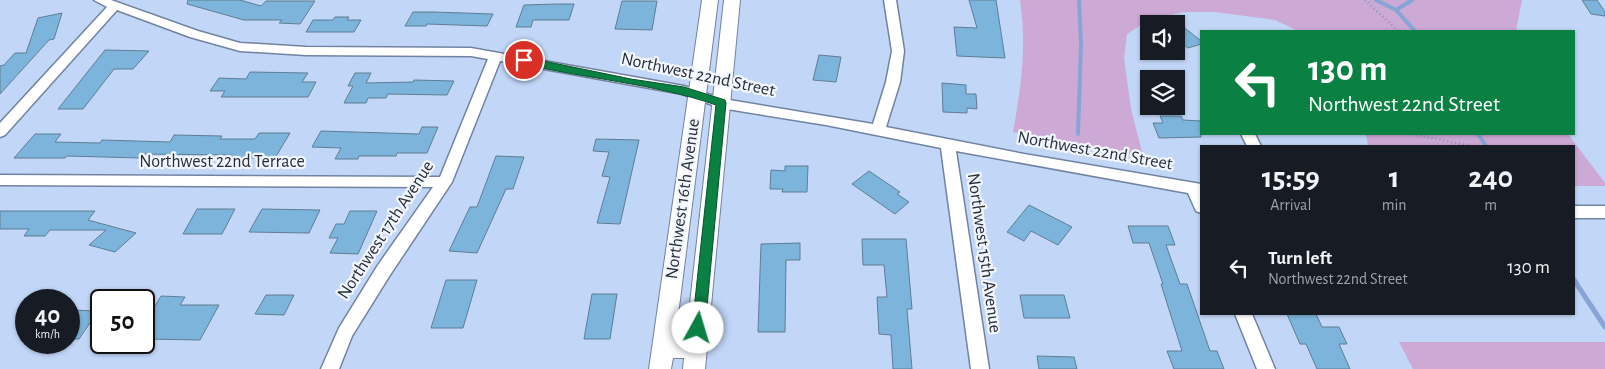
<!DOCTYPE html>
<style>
:root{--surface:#171b24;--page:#242831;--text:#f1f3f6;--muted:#9ea1a6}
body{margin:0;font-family:"Alegreya Sans",sans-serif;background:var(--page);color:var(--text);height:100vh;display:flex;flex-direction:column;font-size:19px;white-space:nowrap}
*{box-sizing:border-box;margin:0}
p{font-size:16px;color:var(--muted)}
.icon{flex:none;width:28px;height:28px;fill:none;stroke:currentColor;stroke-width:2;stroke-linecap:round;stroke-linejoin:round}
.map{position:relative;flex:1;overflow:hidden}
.side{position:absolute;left:1200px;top:145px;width:375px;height:170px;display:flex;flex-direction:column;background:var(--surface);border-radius:0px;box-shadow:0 1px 4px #0004}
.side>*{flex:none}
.top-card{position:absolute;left:1200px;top:30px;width:375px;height:105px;border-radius:0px;box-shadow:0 1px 4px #0004;background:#0b8043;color:#fff;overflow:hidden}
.fabs{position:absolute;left:1140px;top:15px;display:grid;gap:10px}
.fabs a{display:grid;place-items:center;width:45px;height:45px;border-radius:0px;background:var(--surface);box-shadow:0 1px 4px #0004;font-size:25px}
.speed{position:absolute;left:15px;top:289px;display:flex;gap:10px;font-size:25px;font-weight:700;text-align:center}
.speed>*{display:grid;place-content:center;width:65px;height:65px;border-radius:50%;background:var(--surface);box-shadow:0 1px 4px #0004;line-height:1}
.speed small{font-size:12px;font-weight:400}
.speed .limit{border:2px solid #111;border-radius:8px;background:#fff;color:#111}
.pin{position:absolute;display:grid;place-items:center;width:42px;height:42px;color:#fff;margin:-21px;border:2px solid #fff;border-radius:50%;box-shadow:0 1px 5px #0007}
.me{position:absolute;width:55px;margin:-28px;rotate:6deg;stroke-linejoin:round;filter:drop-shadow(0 0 4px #0008)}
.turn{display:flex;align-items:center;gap:18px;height:105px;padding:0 25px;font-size:22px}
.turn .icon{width:65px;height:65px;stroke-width:2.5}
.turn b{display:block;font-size:35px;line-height:42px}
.eta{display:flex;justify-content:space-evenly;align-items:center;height:85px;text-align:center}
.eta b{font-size:30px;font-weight:700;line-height:35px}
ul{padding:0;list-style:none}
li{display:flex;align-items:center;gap:15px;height:75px;padding:0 25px}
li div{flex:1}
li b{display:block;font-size:19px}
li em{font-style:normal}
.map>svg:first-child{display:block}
.green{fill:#cda9d6}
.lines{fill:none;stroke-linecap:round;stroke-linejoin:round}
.stream-far1{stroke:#86a5d6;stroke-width:4}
.stream{stroke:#86a5d6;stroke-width:5}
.building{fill:#7db4db;stroke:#5e7e94}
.minor-casing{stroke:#7183a1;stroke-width:3}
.major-casing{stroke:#7183a1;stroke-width:2}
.path{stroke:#8998b2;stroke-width:2.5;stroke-dasharray:1 3;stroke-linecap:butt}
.minor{fill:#fff;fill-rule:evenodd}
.major{fill:#fff;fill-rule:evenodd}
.route{fill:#0b8043;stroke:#07532c}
.labels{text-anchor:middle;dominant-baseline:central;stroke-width:4.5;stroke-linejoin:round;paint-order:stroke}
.street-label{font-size:18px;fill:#272e3b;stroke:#f2f6fd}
</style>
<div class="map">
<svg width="1605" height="369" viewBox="0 0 1605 369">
<rect width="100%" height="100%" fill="#c2d6f7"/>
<g class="green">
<path d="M1020,0H1522L1516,31H1298L1275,20L1215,12H1182L1144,23L1127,34L1124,58L1131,109L1143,156L1013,132C1021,88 1027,45 1020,0Z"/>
<polygon points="1366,134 1568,134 1605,183 1605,186 1574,186 1574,146 1368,146"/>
<polygon points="1399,342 1605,342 1605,369 1413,369"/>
</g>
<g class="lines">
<g class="stream-far1">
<polyline points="1376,0 1396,10 1415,31"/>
<polyline points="1396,10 1412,0"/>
<polyline points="1078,134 1081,44 1079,0"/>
<polyline points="1478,134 1486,146"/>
</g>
<polyline class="stream" points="1574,280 1605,327"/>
</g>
<g class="building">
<polygon points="188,0 240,0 261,6 266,1 315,1 300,24 279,23 282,20 244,20 187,4"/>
<polygon points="969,0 996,0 1005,58 957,56 954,27 977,28"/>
<polygon points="1582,0 1597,0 1605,12 1605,16 1591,14"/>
<polygon points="622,1 657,1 652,30 615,29"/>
<polygon points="555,4 574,4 569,20 533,20 531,27 516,27 524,5"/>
<polygon points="413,12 433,12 493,14 487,26 427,24 426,26 405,26"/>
<polygon points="62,13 54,39 49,40 0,94 0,66 4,65 15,53 26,53 38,18"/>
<polygon points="335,17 349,17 347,20 361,20 354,32 306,32 313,20 333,20"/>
<polygon points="1176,21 1201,41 1201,44 1188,48 1176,39"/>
<polygon points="105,50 149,51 133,69 114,69 83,109 58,109"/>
<polygon points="819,55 841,57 836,82 813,80"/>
<polygon points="250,72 308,73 302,82 316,82 308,97 221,97 225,91 210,91 219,78 246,79"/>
<polygon points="355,73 371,73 366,83 413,82 414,80 454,81 447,95 388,94 386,98 368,98 366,103 344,103 353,86 348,86"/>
<polygon points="942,83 966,85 966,94 976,94 977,109 967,108 967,113 943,112"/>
<polygon points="1160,116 1181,116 1183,120 1201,121 1201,137 1159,138 1153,123 1163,123"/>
<polygon points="422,127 438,127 427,153 397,153 396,156 359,156 358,159 335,159 341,148 312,147 321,131 419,134"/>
<polygon points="259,133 290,133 275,158 229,158 231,155 141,154 139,158 67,156 65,158 14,158 35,134 61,134 55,142 100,143 102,140 170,142 174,135 222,136 220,139 255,139"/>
<polygon points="596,139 639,140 620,224 597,223 610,177 602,176 609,152 593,151"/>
<polygon points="496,156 524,157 513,189 506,189 477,253 449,251 470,207 477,207"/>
<polygon points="785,166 808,166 807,192 782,192 783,189 770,189 771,170 785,171"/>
<polygon points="869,171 900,192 897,194 909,202 895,214 852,184"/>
<polygon points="1029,205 1072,227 1058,245 1031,231 1024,241 1007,232"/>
<polygon points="197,209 235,209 222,234 183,234"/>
<polygon points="262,209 320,210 309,233 249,232"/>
<polygon points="0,211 95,211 88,220 136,233 115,252 89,245 106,230 50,230 45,236 24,236 29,229 0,229"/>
<polygon points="350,211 377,211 358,254 330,253 338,238 329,238 336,224 344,224"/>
<polygon points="1128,226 1168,226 1175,245 1166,245 1180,284 1187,284 1210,351 1217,351 1224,369 1174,369 1167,351 1182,351 1161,284 1163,284 1149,243 1133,243"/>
<polygon points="862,239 906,239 912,309 907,309 912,369 893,369 891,335 879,334 877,297 887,297 884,265 863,265"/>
<polygon points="800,243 800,260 786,260 785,332 758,332 761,244"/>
<polygon points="446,280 477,280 463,328 431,328"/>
<polygon points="592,294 617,294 610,339 584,339"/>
<polygon points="266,295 294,295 284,315 255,314"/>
<polygon points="1020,295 1064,295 1070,318 1024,318"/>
<polygon points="161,296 185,297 180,305 219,305 200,340 144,339 144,325"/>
<polygon points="69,310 98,311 79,339 69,339"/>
<polygon points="1287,314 1316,314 1322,327 1339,327 1347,344 1339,344 1350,369 1317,369 1306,344 1300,344"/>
<polygon points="1037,356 1074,357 1077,369 1039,369"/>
</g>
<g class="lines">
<g class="minor-casing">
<g id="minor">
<polygon points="94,0 111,0 198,31 240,43 306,47 471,48 684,86 723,99 873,124 886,82 892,51 884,0 896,0 904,51 900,82 886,127 1024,154 1201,184 1201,213 1196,211 1188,193 956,151 989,369 971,369 941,148 826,125 721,108 682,94 500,61 452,182 390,275 352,336 339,369 321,369 339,328 378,265 433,187 0,185 0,175 440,177 488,59 471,56 306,55 240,51 190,37 117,10 5,135 0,137 0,123 107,7"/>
<polygon points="1241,134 1255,134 1261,146 1247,146"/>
<rect x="1574" y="206" width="31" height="12"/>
<polygon points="1235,314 1252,314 1275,369 1257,369"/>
</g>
</g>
<g class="major-casing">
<polygon id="major" points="702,0 718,0 675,339 686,339 724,0 740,0 705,369 683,369 684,358 673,358 671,369 649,369"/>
</g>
<g class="path">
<polyline points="1365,0 1398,31"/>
<polyline points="1412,134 1471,146"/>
</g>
<use href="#minor" class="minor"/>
<use href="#major" class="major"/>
</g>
<path class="route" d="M524,57L631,79L684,87L725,100L726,103L705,328L703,332L698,334L694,332L692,328L716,105C653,83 585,79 520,63V58Z"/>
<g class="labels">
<g class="street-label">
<text transform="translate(698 75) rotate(12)">Northwest 22nd Street</text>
<text transform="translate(1095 151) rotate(10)">Northwest 22nd Street</text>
<text x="222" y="162">Northwest 22nd Terrace</text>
<text transform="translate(683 199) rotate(-82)">Northwest 16th Avenue</text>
<text transform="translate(386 230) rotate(-57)">Northwest 17th Avenue</text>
<text transform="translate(984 253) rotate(82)">Northwest 15th Avenue</text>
</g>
</g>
</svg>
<div class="fabs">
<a><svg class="icon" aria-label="sound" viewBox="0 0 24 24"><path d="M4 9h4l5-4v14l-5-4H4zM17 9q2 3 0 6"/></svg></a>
<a><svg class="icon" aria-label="layers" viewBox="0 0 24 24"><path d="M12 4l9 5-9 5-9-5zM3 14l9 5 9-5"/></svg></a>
</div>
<div class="speed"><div>40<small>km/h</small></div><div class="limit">50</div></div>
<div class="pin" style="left:524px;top:60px;background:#d93025"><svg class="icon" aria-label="arrive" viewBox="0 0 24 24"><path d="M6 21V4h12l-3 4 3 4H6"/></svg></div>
<svg class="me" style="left:698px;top:328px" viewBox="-20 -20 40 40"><circle r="19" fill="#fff"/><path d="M0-13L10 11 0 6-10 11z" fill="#0b8043"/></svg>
<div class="top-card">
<div class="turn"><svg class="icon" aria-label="left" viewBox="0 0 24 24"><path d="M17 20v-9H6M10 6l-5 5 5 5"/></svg><div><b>130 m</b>Northwest 22nd Street</div></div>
</div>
<section class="side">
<div class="eta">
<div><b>15:59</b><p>Arrival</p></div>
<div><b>1</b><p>min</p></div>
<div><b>240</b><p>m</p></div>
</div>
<ul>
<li><svg class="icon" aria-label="left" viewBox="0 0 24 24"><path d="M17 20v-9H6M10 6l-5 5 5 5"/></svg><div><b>Turn left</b><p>Northwest 22nd Street</p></div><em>130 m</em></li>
</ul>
</section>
</div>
